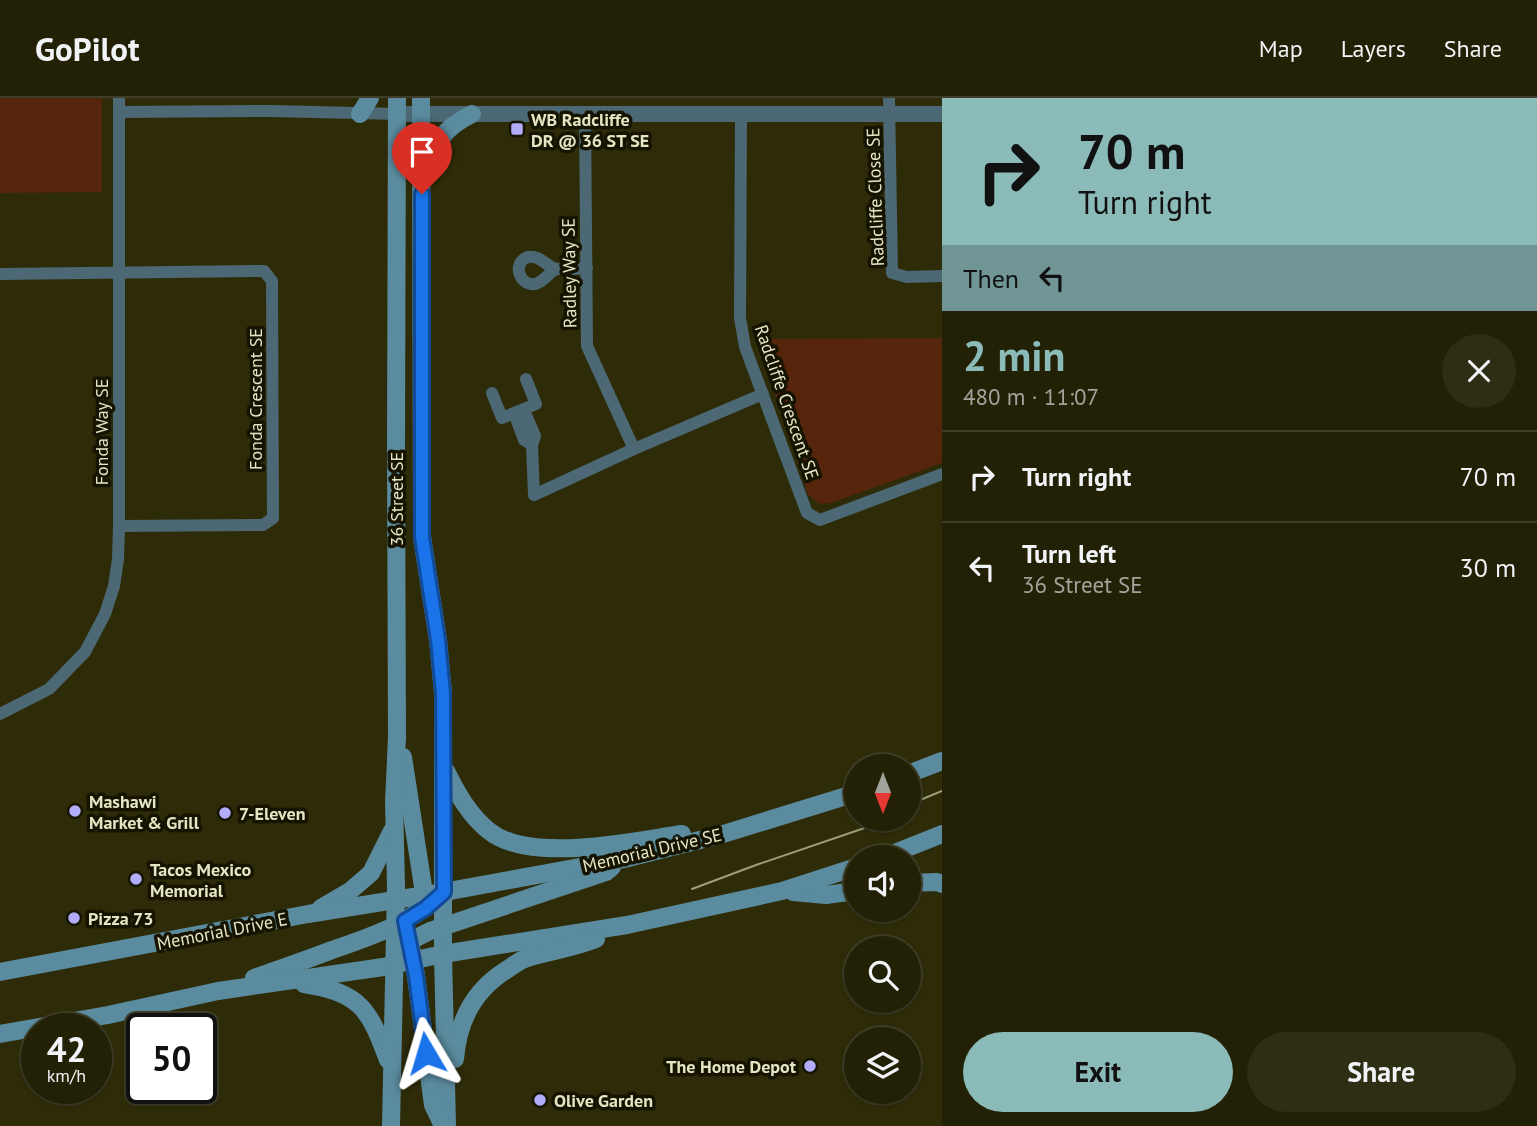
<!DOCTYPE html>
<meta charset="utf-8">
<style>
:root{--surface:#222106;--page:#2e2e14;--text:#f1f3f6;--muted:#a2a39b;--line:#3f3e28;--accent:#8bbbb9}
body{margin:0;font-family:"PT Sans",sans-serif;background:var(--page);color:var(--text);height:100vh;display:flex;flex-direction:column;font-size:26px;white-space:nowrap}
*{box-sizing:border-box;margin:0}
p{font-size:23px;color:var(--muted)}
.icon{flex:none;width:38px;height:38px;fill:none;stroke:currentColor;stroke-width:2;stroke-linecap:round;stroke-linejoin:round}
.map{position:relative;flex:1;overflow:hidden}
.details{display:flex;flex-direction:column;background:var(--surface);width:595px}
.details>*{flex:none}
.hud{background:#8bbbb9;color:#111;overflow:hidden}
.needle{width:46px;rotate:180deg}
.tools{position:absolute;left:844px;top:656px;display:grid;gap:14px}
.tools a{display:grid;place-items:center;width:77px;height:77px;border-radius:50%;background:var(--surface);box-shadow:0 2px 5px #0004,0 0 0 2px var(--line);font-size:35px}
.speed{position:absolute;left:21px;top:915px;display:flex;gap:14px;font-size:35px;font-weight:700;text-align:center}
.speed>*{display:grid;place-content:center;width:91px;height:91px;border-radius:50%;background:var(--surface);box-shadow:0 2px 5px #0004,0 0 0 2px var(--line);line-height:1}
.speed small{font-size:18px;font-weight:400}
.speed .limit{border:4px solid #111;border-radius:10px;background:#fff;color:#111}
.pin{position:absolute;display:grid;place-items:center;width:60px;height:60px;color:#fff;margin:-72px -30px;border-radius:50% 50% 50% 0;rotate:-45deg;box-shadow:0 0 7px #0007}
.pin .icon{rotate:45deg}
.me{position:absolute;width:77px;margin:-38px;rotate:353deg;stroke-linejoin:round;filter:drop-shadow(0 0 5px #0008)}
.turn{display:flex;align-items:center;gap:24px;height:147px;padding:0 21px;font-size:32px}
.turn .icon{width:91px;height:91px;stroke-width:2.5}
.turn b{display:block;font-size:49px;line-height:60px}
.then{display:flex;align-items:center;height:66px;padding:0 21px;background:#0003;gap:14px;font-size:26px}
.round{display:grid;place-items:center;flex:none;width:74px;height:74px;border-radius:37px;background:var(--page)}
.overview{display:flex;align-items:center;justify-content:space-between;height:119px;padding:0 21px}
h1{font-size:42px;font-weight:700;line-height:52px;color:var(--accent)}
.button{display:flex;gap:14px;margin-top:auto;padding:14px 21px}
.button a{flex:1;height:80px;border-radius:42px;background:var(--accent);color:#111;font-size:28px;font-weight:700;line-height:80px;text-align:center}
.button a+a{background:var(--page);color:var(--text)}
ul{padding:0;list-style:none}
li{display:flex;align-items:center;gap:21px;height:91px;padding:0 21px;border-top:2px solid var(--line)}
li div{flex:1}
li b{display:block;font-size:26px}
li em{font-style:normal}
header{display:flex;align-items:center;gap:42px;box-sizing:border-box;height:98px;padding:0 35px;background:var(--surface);border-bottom:2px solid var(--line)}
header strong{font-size:33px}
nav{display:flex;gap:38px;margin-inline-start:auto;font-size:24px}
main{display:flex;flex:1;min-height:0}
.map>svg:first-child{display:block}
.green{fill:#56250b}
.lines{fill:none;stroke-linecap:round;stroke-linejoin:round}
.minor{stroke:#4b6874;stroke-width:12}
.tertiary{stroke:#4b6874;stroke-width:16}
.secondary{stroke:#5b8b9e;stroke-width:18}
.tram{stroke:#9e9d7a;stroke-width:2}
.route-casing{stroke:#114b97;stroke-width:18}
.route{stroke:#1a73e8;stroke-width:12}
.poi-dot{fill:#b1adfa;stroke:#161400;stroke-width:2.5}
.labels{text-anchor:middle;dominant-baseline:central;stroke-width:7;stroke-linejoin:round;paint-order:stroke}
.poi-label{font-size:18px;font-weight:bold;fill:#e5e5c3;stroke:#161400;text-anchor:start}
.street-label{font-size:18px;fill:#e5e5c3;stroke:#161400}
</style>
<header>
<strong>GoPilot</strong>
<nav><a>Map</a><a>Layers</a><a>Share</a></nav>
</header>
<main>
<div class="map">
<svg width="942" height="1028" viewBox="0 0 942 1028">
<rect width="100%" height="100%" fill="#2e2c08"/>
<g class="green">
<polygon points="0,0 102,0 102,94 0,95"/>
<polygon points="942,240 942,365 831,405 819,406 808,396 757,241"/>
</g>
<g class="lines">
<g class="minor">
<polyline points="889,0 892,175 907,179 942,178"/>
<polyline points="119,14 273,13 397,16"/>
<polyline points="585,16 587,248 634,351"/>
<polyline points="741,16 740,220 745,249 807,415 820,422 942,376"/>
<path d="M555,171C550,175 544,182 538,185C521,192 510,165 528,159C539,157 545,166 553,170C562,173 577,171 587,170"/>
<polyline points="0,176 264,173 272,183 273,420 263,427 119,428"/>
<polyline points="492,295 502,320 536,306 526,281"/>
<polyline points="518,314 519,318 517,323 524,342 532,347"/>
<polyline points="519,318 527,319 535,338 532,347 534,397 634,351 763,296"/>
<polyline points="0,616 49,591 85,554 105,516 114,488 118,461 119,428 119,0"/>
</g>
<polyline class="tertiary" points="397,16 942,16"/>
<g class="secondary">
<polyline points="421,0 422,439 438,542 443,595 443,856 447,1028"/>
<polyline points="360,16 370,0"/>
<path d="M428,76C437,44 440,32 472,16"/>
<polyline points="403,659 426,808"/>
<path d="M446,673C457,695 469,717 489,733C530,766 633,743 682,736"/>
<polyline points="908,676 942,663"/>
<polyline points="882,760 942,736"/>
<polyline points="908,785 937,784 942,786"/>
<polyline points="793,794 826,797 856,793"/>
<polyline points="321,810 350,793 371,775 392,733"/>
<polyline points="412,853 416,878 433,1007 443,1028"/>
<polyline points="393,867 410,843 430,833 606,774 612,769"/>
<polyline points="0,874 308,816 444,794 624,761 720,737 856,695"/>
<path d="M254,880C280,871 306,862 332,852C376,837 408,826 444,794"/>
<path d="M304,886C361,895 369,911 388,962"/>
<polyline points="0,936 108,917 218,893 383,869 443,856 627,827 782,793 856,769"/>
<path d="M455,961C458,922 475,891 508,871C514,867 520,862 527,860C550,853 574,850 596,841"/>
<polyline points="391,1028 396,789 394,704 397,639 396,350 397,0"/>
</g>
<g class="tram">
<polyline points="908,707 942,693"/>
<polyline points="692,791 756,767 891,721"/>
</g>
</g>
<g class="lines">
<g class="route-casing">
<polyline id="route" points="422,96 422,439 438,542 443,595 444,794 426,810 405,823 416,878 426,955"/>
</g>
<use href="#route" class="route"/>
</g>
<g class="poi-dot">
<rect x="510" y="24" width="14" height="14" rx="3.5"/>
<circle cx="75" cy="713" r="7"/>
<circle cx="225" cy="715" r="7"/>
<circle cx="136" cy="781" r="7"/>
<circle cx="74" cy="820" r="7"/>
<circle cx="810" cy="968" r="7"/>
<circle cx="540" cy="1002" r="7"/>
</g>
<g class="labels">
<g class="poi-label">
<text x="531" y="21">WB Radcliffe<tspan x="531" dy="21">DR @ 36 ST SE</tspan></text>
<text x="89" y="703">Mashawi<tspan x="89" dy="21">Market &amp; Grill</tspan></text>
<text x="239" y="715">7-Eleven</text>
<text x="150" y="771">Tacos Mexico<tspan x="150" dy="21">Memorial</tspan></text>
<text x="88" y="820">Pizza 73</text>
<text x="796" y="968" text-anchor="end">The Home Depot</text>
<text x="554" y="1002">Olive Garden</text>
</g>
<g class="street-label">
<text transform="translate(875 99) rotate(-92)">Radcliffe Close SE</text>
<text transform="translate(569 175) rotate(-91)">Radley Way SE</text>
<text transform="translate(255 301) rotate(-90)">Fonda Crescent SE</text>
<text transform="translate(787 304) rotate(71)">Radcliffe Crescent SE</text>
<text transform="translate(101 334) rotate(-90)">Fonda Way SE</text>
<text transform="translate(396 401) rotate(-90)">36 Street SE</text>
<text transform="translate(652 752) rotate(-13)">Memorial Drive SE</text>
<text transform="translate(222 833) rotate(-11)">Memorial Drive E</text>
</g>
</g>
</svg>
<div class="tools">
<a><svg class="needle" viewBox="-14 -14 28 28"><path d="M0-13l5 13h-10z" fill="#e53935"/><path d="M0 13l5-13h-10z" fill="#a2a39b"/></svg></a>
<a><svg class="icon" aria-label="sound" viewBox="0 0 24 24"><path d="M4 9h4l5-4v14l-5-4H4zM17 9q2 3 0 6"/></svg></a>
<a><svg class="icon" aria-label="search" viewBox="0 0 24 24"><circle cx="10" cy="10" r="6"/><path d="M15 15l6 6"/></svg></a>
<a><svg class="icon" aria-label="layers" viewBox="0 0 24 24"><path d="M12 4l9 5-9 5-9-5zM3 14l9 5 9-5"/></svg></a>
</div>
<div class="speed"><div>42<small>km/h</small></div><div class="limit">50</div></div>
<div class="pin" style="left:422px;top:96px;background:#d93025"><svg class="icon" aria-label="arrive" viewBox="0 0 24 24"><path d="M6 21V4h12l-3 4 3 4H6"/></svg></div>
<svg class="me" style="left:426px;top:955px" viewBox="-20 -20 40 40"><path d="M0-17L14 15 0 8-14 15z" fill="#1a73e8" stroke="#fff" stroke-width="4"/></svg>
</div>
<section class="details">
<div class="hud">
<div class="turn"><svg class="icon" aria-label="right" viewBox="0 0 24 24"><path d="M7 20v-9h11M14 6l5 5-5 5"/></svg><div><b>70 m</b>Turn right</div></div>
<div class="then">Then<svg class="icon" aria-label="left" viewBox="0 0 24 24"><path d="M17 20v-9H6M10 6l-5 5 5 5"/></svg></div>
</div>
<div class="overview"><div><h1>2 min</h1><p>480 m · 11:07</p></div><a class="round"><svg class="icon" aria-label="close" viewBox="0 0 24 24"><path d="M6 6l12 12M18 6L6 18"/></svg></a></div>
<ul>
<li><svg class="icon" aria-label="right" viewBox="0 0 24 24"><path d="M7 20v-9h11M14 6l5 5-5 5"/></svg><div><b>Turn right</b></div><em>70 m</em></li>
<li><svg class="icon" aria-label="left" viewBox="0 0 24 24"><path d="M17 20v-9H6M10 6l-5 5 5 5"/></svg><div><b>Turn left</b><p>36 Street SE</p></div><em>30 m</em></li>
</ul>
<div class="button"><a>Exit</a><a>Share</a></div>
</section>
</main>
